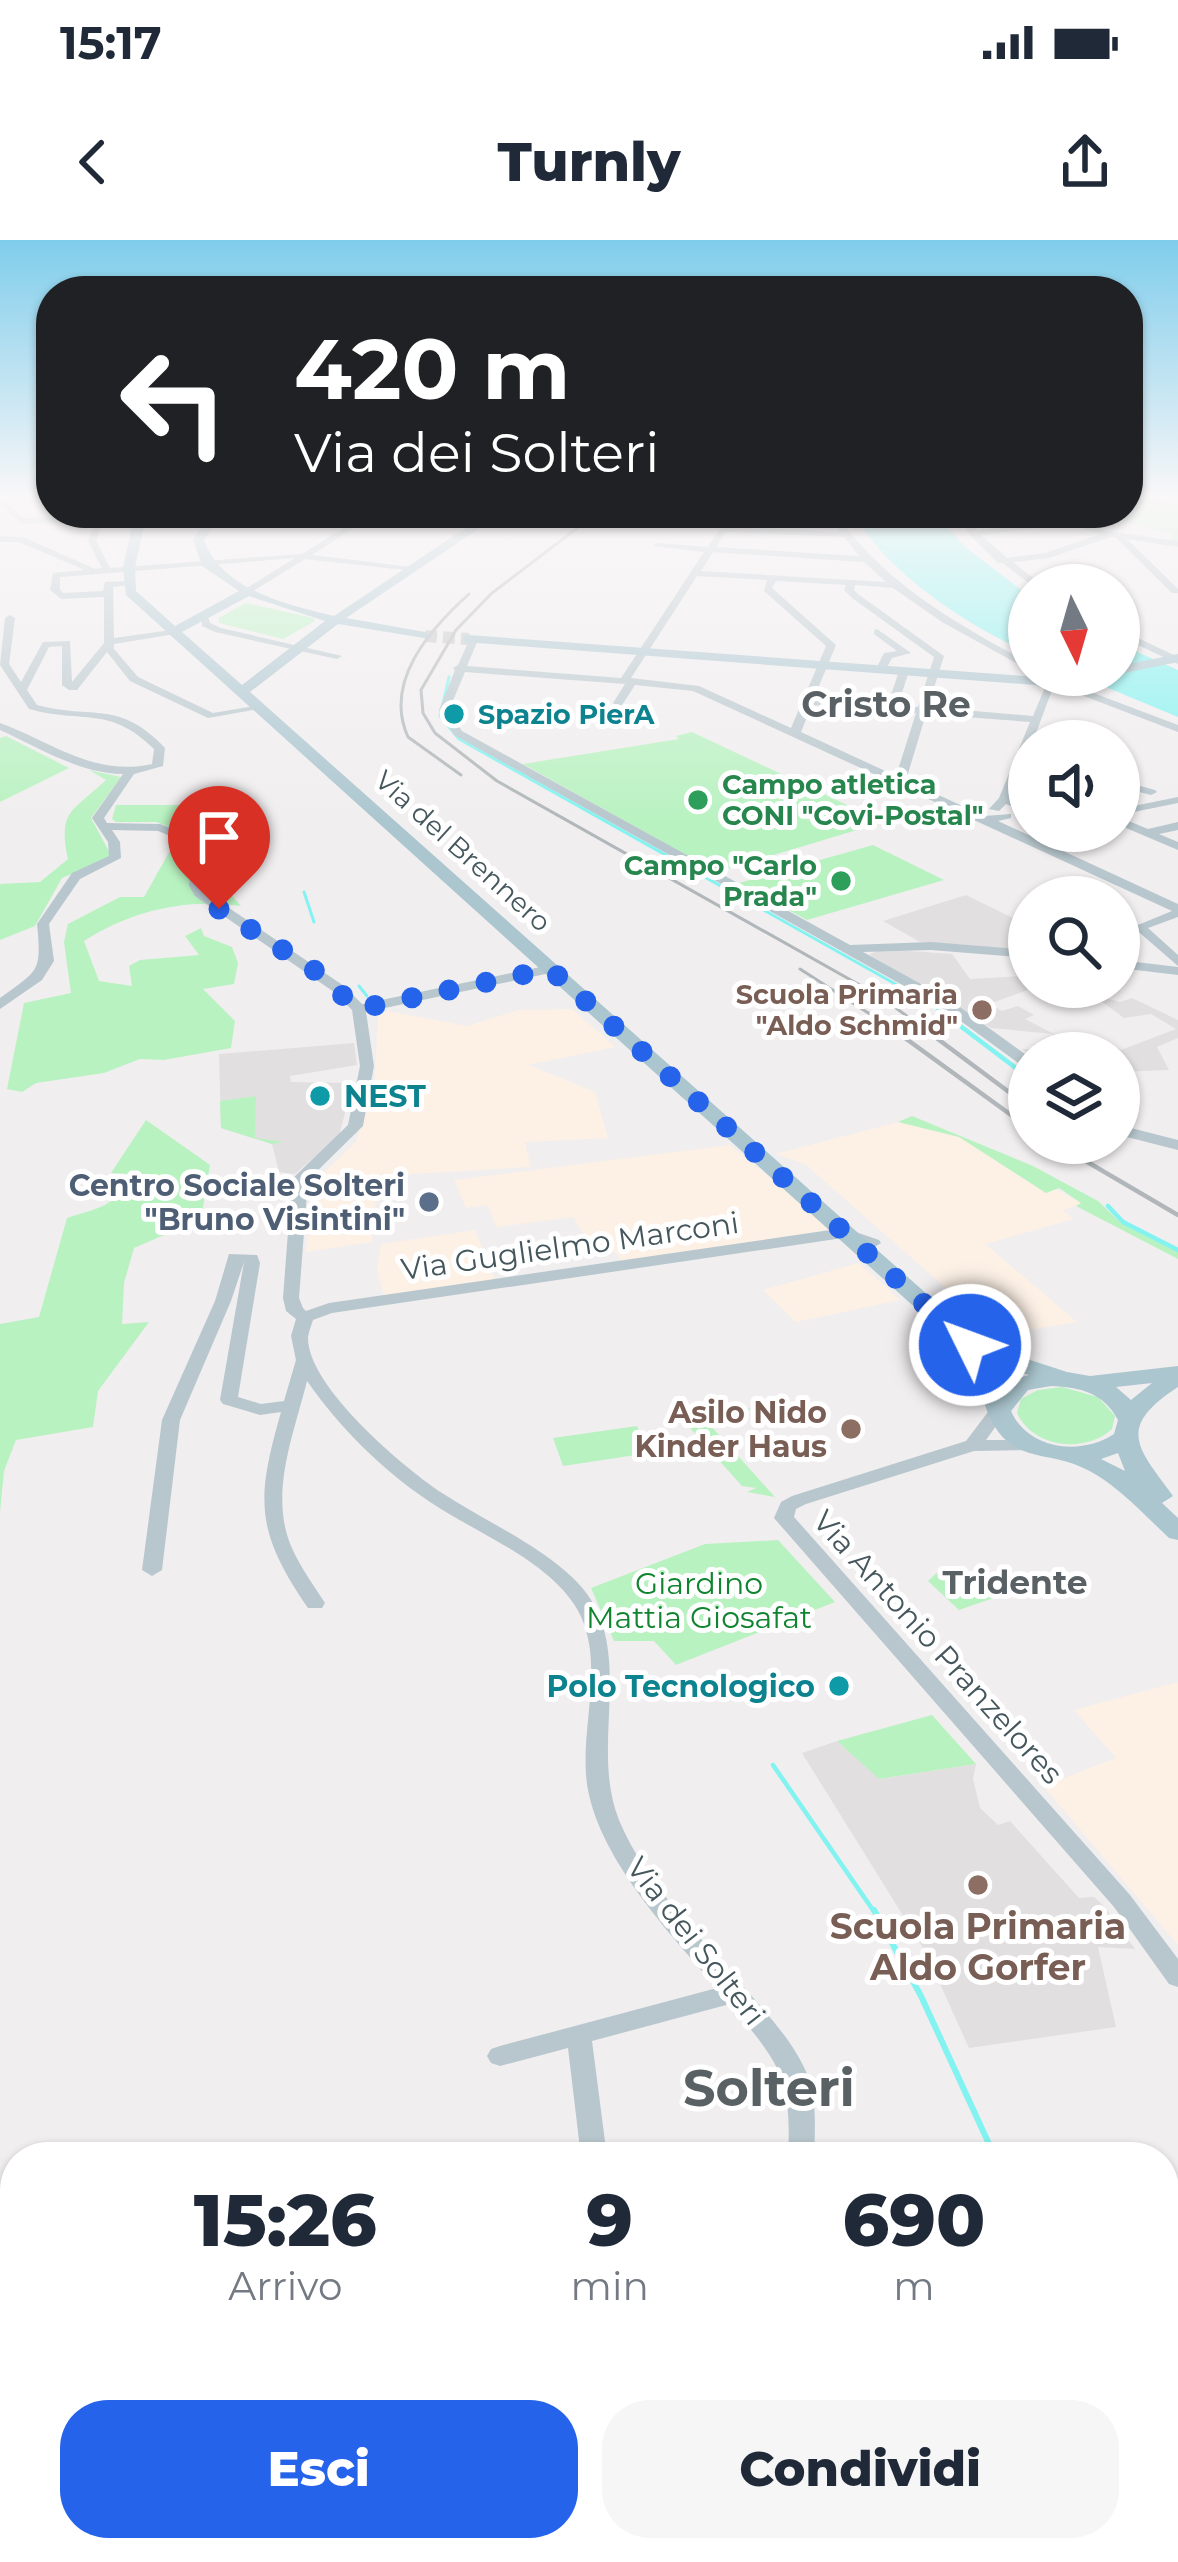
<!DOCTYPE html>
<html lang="it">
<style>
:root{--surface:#fff;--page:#f6f6f7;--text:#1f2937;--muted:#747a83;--accent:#2563eb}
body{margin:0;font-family:Montserrat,sans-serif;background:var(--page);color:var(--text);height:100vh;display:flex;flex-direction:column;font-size:45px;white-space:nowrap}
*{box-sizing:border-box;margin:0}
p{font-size:39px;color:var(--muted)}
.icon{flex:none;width:66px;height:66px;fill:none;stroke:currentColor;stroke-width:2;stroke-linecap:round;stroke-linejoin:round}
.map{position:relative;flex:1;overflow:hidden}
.sheet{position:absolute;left:0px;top:1902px;width:1179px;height:420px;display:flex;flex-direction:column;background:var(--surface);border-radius:48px 48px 0 0;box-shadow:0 3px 9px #0004}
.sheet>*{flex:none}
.banner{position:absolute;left:36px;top:36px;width:1107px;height:252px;border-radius:48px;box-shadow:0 3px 9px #0004;background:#202124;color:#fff;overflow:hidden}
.needle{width:78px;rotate:175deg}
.controls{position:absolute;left:1008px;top:324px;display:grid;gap:24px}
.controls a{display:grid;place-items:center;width:132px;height:132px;border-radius:50%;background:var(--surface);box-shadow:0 3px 9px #0004;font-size:60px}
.pin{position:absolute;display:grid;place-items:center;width:102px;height:102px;color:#fff;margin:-123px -51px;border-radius:50% 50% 50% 0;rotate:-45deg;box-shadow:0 0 12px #0007}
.pin .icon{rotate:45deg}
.me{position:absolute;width:132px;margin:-66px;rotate:312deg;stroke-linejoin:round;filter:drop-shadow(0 0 9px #0008)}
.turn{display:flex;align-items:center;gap:42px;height:252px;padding:0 60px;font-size:54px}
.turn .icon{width:156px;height:156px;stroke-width:2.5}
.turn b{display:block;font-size:84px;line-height:102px}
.eta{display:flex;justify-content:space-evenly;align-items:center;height:204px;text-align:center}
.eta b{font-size:72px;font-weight:800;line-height:84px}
.cta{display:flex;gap:24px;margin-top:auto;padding:24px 60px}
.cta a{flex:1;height:138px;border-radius:48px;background:var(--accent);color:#fff;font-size:48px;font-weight:800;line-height:138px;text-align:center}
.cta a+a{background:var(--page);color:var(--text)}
.status{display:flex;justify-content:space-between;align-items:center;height:84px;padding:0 60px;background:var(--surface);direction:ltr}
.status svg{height:33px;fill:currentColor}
header{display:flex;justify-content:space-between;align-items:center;height:156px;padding:0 60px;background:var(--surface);font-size:54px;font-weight:800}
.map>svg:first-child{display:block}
.commercial{fill:#fdf1e6}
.education{fill:#e2dfe1}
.green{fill:#b9f2c1}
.water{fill:#82f3f0}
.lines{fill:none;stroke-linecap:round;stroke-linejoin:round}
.stream-far2{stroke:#82f3f0;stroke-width:3}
.stream-far1{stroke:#82f3f0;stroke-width:4.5}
.stream{stroke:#82f3f0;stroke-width:6}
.major-tunnel{stroke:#c6c8ca;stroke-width:12;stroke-dasharray:12 6;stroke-linecap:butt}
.minor{fill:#b8c7cd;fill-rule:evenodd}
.major{fill:#abc6cf;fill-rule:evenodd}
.rail-far1{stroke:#b0b6b9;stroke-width:3}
.rail{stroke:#b0b6b9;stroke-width:4.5}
.route{stroke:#2563eb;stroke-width:21;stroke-dasharray:0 37.8}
.culture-dot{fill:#0f9aa8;stroke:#fff;stroke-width:4.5}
.leisure-dot{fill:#2e9e5b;stroke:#fff;stroke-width:4.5}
.education-dot{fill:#8d6e63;stroke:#fff;stroke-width:4.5}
.service-dot{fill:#5c6f8a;stroke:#fff;stroke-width:4.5}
.labels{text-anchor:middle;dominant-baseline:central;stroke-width:10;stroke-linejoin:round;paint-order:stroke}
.far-culture-label{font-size:27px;font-weight:bold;fill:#0d838f;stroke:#fff;text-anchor:start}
.far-leisure-label{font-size:27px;font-weight:bold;fill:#27864d;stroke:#fff;text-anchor:start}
.far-street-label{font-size:27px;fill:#45575d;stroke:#fff}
.far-education-label{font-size:27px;font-weight:bold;fill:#785e54;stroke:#fff;text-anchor:end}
.culture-label{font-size:30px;font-weight:bold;fill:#0d838f;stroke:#fff;text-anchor:start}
.service-label{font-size:30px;font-weight:bold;fill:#4e5e75;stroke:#fff;text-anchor:end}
.street-label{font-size:30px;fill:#45575d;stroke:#fff}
.education-label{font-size:30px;font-weight:bold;fill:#785e54;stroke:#fff;text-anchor:end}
.park-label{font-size:30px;fill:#10842f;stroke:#fff}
.neighbourhood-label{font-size:33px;font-weight:bold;fill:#5a6164;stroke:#fff}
.far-district-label{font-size:36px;font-weight:bold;fill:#5a6164;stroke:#fff}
.near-education-label{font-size:36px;font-weight:bold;fill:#785e54;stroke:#fff}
.near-district-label{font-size:51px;font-weight:bold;fill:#5a6164;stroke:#fff}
</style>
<div class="status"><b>15:17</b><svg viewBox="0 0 49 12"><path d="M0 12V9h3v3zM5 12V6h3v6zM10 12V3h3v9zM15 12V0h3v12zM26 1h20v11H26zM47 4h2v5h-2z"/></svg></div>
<header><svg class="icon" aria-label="back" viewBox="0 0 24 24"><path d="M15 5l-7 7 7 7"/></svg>Turnly<svg class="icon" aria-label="share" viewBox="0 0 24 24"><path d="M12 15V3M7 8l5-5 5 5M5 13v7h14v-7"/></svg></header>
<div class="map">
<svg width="1178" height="2322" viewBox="0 0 1178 2322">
<rect width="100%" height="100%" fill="#f1eeef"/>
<g class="commercial">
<polygon points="572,769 615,807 528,825 595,852 608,898 525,902 531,927 378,936 372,1002 306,1012 313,943 356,902 375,839 378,776 387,771 467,786 519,770"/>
<polygon points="898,882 959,897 1083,964 1063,970 1073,979 985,1004 1077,1082 1008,1093 988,1085 805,924 776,914"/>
<polygon points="730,905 829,986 826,990 623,1023 615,1012 597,1014 573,977 496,987 488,965 466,968 454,940"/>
<polygon points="475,990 495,1041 384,1056 377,1030 381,1004"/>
<polygon points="859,1023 900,1060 796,1082 763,1050"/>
<polygon points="1178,1442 1178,1705 1043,1546 1116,1518 1074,1470"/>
</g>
<g class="education">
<polygon points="966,655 1029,686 1029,711 920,702 883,681"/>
<polygon points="880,709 952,714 970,739 1022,736 1011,721 1029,723 1029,747 1036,747 989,764 1002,771 1018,766 1034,775 1025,779 1085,810 1101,804 1094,796 1121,810 1176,789 1151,774 1124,778 1097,758 1075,766 1059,757 1073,752 1065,747 1120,762 1132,758 1178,780 1178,798 1157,807 1169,830 1119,832 1119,813 1029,815 1022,809 1055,809 1053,794 991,788 869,715"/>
<polygon points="354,803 357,825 290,836 291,842 353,843 339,896 295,934 279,932 272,904 221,888 219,814"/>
<polygon points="837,1501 880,1539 976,1524 973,1539 980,1568 998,1585 1010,1581 1079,1658 1094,1657 1104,1666 1135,1709 1098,1707 1116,1787 969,1808 925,1711 802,1513"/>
</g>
<g class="green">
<polygon points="1128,258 1178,263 1178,302 1171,302 1171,293 1118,279 1083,284 1053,273 1128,273"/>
<polygon points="246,363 313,378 315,381 283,399 219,383 219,378"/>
<polygon points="692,492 866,574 850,579 867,587 717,632 523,524 679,499 676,496"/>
<polygon points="6,496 69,528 0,562 0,498"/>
<path d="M89,530L121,537L91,578L112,617L62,638L35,686L0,700V644L40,642L68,619C58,570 72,572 106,540Z"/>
<path d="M116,565H198L219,585L228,583L241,594L245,639L227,650L241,666C186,658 130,671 84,701L99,741L132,746L129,726L140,720L199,715L185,696L201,688L204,696L232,707L238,723L234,744L203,749L235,781L231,808L164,820L140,819L104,833L36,843L22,852L7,849L24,763L71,753L64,702L68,684L120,657H144L181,591L156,582H116L112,579Z"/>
<polygon points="873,605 944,640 807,680 739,643"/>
<polygon points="256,856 255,898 284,902 272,904 221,888 220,861"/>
<polygon points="912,876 1033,926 1098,961 1121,983 1178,1012 1178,1019 1076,966 1081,963 1059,948 1046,953 959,897 898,882"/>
<path d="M146,880L210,925L201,979L134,1008L124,1043L122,1084L149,1082L98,1151L93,1187L16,1200L4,1231L0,1272V1084L39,1077L67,978C95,969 120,966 130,934L111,933Z"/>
<path d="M1062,1147L1098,1157L1115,1176L1112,1189C1085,1214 1033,1208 1017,1173L1021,1159L1038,1150Z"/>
<polygon points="753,1168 710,1185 775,1257 747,1252 756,1248 742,1246 681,1178"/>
<polygon points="637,1186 649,1213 563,1226 553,1198"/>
<polygon points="778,1300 835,1362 676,1425 654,1401 614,1401 591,1348 705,1304"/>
<polygon points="940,1330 989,1340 1002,1355 959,1370 928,1341"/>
<polygon points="932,1475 976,1524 879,1539 837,1501"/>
</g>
<g class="water">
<path d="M852,273H936L965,307L1029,356V413C966,385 889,334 852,273Z"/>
<polygon points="1119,404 1178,430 1178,477 1077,435 1119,435"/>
</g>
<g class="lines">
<g class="stream-far2">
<polyline points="449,437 440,476 459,499 931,764 959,785"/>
<polyline points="304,652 314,682"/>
<polyline points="359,746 367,756"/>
</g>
<g class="stream-far1">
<polyline points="955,782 1029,838"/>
<polyline points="1107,903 1110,907"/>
<polyline points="1108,966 1123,982 1178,1010"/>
<polyline points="773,1525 875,1673"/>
</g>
<g class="stream">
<polyline points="874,1670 921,1756 995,1917"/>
<polyline points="1101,2307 1105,2322"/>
</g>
<polyline class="major-tunnel" points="425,396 469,399"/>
<g class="minor">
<path d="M0,258L24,278L142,275L139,280L104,281L96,301L110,328L302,314L367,273H377L312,315L419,328L414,331L305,319L245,356L242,351L295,318L60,337V349L63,353L103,351L105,342L130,341V345L113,347L114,398L178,389V393L175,394L114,404V409L138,437L213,473L260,465L265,468L208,478L130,441L107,412L77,450H69L62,445V406L49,407L27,450L37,465C93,480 119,459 165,508L163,526L134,534L104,578L107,583L160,584L203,600L201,646L204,651L344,746L362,764L550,725L557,729L550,733L366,772L374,826L363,886L308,940L299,1058L303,1068L306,1071L329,1063L844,988L879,1000L881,1003L873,1008L843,998L332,1073L313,1080C312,1083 308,1094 308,1098C308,1147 403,1227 442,1253C485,1281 534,1302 572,1337C642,1402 587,1501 619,1580C647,1648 709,1705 756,1761C776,1784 796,1807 808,1836C817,1861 815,1890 814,1917H788C792,1836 780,1825 730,1764L592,1801L607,1917H581L568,1808L500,1826L491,1823L487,1816L491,1809L500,1806L717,1748C670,1694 602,1622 588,1550C577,1493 608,1423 577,1369C548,1320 476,1293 430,1262C382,1230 339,1187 307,1141C294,1194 269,1253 291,1306C300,1327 313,1344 325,1363L322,1368H308C255,1291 256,1260 281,1172L260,1175L223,1164L220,1160L244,1022L231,1061L180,1180L162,1330L152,1336L142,1330L162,1180L215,1061L229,1014L257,1015L260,1023L238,1157L261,1164L284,1161L296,1120L291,1096L296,1079L286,1071L283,1058L292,939L348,885L360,826L352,770L334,752L195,656L189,646L193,605L158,591L112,590L120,602L121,618L80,639L49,684L54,721L42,740L0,769V758C38,730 42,733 37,684L72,633L109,616L108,602L92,578L123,534C78,533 40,508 0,490V483C52,502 94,537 152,524L154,509C109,465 84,484 29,469L0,425L5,378L10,375L15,378L9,424L21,442L43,402L70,401L72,442L104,403V357L61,359L50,350L53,333L85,330L19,302H0V296L23,297L95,329L102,328L88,301L96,281L22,284L0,264Z"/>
<path d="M730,273H738L729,287L840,292L831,279L773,273H835C884,343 955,383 1029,423V430L942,382L893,348L855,345L854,350L858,354L944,416L928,467L1033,476L1045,447L1054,445L1033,501H1029V512L1010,558L1029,566V573L1006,564L999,571L989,569L999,558L1030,482L926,474L906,540L984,576L1011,574V578L998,581L1178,664V677L1148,688L1178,715V726L1133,687L1172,671L693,451L635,445L622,465L618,466L613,463L625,444L465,432L449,470L462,491L850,705L931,702L1029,710V718L931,710L863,712L950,760L1029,817V828L1024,827L940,766L454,495L439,470L455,430L453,428L458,425L470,398L478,400L467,426L621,438L704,312L653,306L657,303L708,307ZM726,292L844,297L859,316L716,307ZM713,312L864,322L886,342L701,331ZM697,336L767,340L764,351L826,406L791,488L699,446L631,438ZM776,341L846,345L844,350L852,358L934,417L918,467L898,465L909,431L904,428L899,431L888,464L814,458L836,405L772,348ZM812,465L916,473L896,536L801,492Z"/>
<path d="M955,273H963L977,290L1063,282L1041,273H1053L1106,291L1178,301V307L1127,299L1178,349V353H1172L1115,297H1111L1049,318L1013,322L1042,345H1031L1003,323H998L970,295ZM1069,284L1101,294L1045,313L1007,318L981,295Z"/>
<polygon points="202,377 208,377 210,383 221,388 342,416 337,419 215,392 202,386"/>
<polygon points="877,389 911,413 892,418 885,431 881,432 876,429 884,413 897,411 874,394 874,390"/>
<polygon points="1119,389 1178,417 1178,424 1119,396"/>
<polygon points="1067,443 1178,485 1178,492 1063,448 1063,444"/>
<polygon points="1119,540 1155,550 1157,552 1151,555 1119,547"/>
<polygon points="1178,557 1178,563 1119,575 1119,569"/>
<polygon points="1119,577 1148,589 1178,582 1178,590 1159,594 1178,602 1178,610 1119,585"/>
<polygon points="1119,720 1178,727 1178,735 1119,728"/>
<polygon points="1119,885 1178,900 1178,910 1119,895"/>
<polygon points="1000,1163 1009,1168 986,1200 1030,1200 1037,1202 1039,1206 1037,1210 974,1211 806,1264 796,1269 794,1277 1130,1655 1178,1719 1178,1747 1169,1744 1114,1667 774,1278 781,1262 792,1256 966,1201 994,1164"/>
<rect x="599" y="2307" width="30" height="15"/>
<polygon points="859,2307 889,2307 895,2322 865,2322"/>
</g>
<g class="major">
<path d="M135,273H147L135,327L136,351L175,386L239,351L202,326L193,300L210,273H222L204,300C221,349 286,365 334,376L473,283L408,273L491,278L530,273L483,286L346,378L425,392L432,396L430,399L338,384L250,452L965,1088L982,1087L1024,1118L1067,1132L1090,1136L1178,1126V1147C1115,1188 1138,1208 1173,1256L1162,1263L1178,1278V1300L1169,1298C1140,1271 1110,1236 1071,1223C1050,1216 1027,1217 1008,1202C980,1179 984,1138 962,1110L126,355L123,327ZM249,356L325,381L242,445L182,392ZM989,1114L1008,1128L1029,1135L1012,1140L1005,1148ZM1152,1143L1131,1160L1116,1147ZM1051,1146C1080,1147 1104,1153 1118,1180L1114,1194C1081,1216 1028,1210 1011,1171L1028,1150ZM1118,1213L1125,1231L1101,1219Z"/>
<polygon points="469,395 1038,437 1052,443 1068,436 1077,445 1050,451 1035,445 464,402 464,396"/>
<polygon points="1178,414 1178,422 1119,434 1119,426"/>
<polygon points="0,2125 15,2134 15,2193 0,2185"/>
<polygon points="54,2307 95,2307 101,2322 60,2322"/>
</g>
<g class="rail-far1">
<polyline points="597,273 492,353 456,390 421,450 423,473 435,493 497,541 881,757 919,785"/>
<path d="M461,535L408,497C383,442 430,389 469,354"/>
<polyline points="800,729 887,785"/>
</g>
<g class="rail">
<polyline points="883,782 1029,888"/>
<polyline points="915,782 1029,867"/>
<polyline points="1055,903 1178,975"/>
</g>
</g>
<linearGradient id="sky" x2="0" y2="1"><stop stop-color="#7fcdeb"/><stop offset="0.44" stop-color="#f9f7f8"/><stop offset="1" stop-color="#f9f7f8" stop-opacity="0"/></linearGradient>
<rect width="1178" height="583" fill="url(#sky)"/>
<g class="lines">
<polyline class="route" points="219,669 314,730 358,769 550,729 970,1105"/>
</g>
<g class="culture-dot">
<circle cx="454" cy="474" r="12"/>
<circle cx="320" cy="856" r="12"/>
<circle cx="839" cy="1446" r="12"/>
</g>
<g class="leisure-dot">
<circle cx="698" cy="560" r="12"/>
<circle cx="841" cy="641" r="12"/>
</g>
<g class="education-dot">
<circle cx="982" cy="770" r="12"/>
<circle cx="851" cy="1189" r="12"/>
<circle cx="978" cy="1645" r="12"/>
</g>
<circle class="service-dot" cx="429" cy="962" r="12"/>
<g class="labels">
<g class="far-culture-label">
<text x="478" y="474">Spazio PierA</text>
</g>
<g class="far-leisure-label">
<text x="722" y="544">Campo atletica<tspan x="722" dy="31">CONI "Covi-Postal"</tspan></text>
<text x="817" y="625" text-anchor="end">Campo "Carlo<tspan x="817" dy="31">Prada"</tspan></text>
</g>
<g class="far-street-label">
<text transform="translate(463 611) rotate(42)">Via del Brennero</text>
</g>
<g class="far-education-label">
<text x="958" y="754">Scuola Primaria<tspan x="958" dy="31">"Aldo Schmid"</tspan></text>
</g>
<g class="culture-label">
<text x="344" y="856">NEST</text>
<text x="815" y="1446" text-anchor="end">Polo Tecnologico</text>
</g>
<g class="service-label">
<text x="405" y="945">Centro Sociale Solteri<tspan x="405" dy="34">"Bruno Visintini"</tspan></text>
</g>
<g class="street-label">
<text transform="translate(570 1006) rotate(-8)">Via Guglielmo Marconi</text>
<text transform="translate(938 1407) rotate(48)">Via Antonio Pranzelores</text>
<text transform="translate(696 1701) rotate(52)">Via dei Solteri</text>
</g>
<g class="education-label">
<text x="827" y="1172">Asilo Nido<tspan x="827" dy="34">Kinder Haus</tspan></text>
</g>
<g class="park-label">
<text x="699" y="1343">Giardino<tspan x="699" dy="34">Mattia Giosafat</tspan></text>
</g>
<g class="neighbourhood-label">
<text x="1015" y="1342">Tridente</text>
</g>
<g class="far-district-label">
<text x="886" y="464">Cristo Re</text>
</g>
<g class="near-education-label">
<text x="978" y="1686">Scuola Primaria<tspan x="978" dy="41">Aldo Gorfer</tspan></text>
</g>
<g class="near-district-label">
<text x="769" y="1848">Solteri</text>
</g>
</g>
</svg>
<div class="controls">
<a><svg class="needle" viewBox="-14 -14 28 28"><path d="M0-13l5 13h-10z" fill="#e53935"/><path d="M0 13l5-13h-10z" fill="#747a83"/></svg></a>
<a><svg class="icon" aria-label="sound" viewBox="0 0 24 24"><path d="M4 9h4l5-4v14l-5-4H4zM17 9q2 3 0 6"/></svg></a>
<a><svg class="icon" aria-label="search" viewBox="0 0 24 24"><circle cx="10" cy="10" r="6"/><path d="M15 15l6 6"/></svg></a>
<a><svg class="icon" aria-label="layers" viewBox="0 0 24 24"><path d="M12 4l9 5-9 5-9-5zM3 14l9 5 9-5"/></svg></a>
</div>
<div class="pin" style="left:219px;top:669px;background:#d93025"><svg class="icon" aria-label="arrive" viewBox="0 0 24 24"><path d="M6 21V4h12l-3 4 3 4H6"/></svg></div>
<svg class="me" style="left:970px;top:1105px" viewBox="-20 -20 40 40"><circle r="17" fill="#2563eb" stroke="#fff" stroke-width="3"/><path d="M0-11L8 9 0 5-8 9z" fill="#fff"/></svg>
<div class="banner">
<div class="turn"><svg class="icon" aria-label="left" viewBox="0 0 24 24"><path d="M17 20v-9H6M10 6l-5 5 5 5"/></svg><div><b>420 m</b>Via dei Solteri</div></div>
</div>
<section class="sheet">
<div class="eta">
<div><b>15:26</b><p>Arrivo</p></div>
<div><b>9</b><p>min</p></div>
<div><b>690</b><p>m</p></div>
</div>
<div class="cta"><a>Esci</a><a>Condividi</a></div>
</section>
</div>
